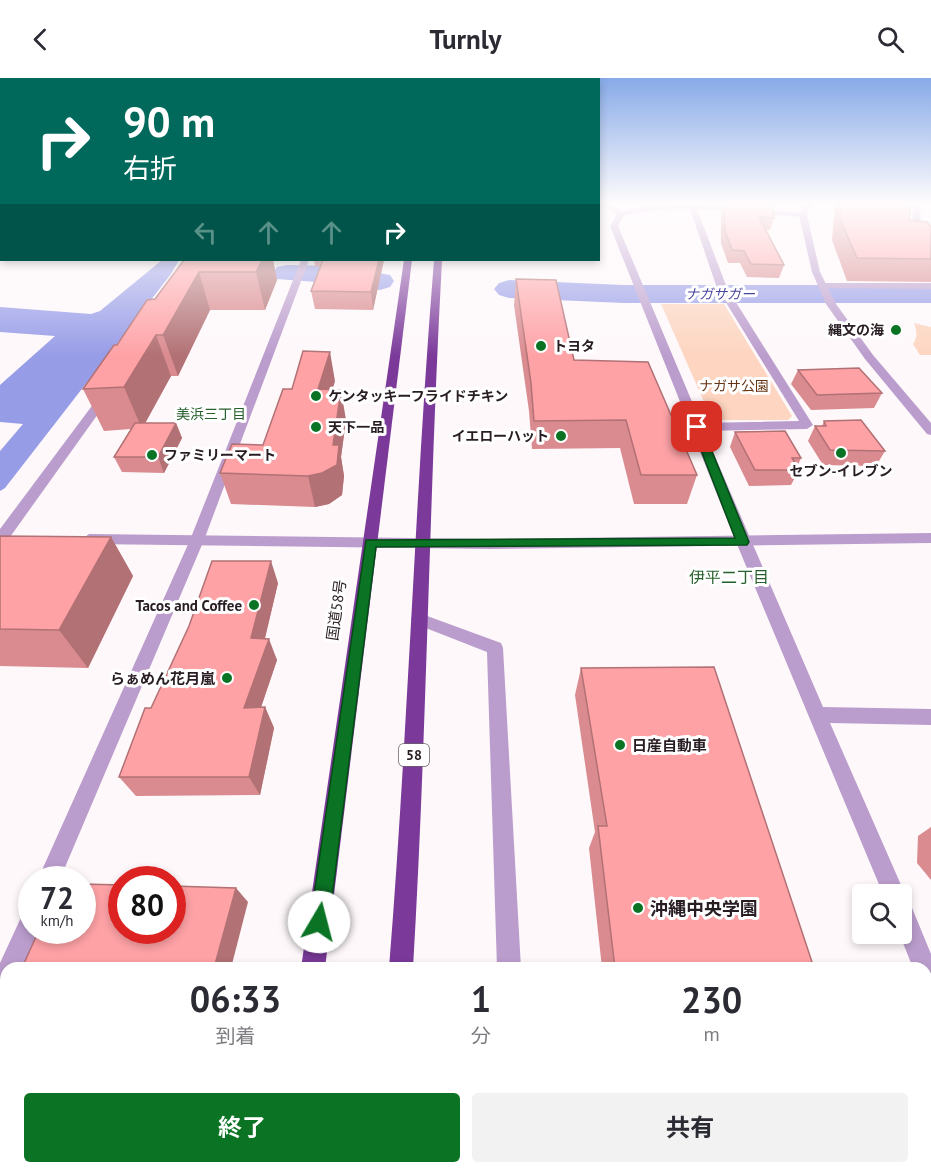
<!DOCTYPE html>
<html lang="ja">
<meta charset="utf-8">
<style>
:root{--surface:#fff;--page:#f2f2f3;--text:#2b2b33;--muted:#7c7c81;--accent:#0a7324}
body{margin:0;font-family:"PT Sans","Noto Sans JP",sans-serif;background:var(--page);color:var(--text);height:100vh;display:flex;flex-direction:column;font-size:22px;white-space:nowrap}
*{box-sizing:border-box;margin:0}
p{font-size:20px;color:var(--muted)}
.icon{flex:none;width:33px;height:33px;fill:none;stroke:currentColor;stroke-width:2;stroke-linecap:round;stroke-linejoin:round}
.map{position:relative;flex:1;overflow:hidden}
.details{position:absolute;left:0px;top:884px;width:932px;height:212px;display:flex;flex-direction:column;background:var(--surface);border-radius:18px 18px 0 0;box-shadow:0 3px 9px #0003}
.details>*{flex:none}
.hud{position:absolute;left:0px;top:0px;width:600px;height:183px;box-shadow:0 3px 9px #0003;background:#00695c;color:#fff;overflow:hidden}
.buttons{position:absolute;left:852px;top:806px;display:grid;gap:12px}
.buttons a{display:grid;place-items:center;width:60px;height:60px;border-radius:6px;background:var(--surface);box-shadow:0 3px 9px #0003;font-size:30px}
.speed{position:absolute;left:18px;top:788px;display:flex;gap:12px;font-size:30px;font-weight:700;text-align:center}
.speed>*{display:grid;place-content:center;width:78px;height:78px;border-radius:50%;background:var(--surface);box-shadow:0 3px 9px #0003;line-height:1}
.speed small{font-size:15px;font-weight:400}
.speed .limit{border:9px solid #d22;background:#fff;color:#111}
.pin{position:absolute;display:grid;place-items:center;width:51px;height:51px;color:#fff;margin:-26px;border-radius:12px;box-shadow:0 3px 9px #0006}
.me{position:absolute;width:66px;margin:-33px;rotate:8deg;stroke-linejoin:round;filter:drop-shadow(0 0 4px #0008)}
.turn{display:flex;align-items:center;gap:21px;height:126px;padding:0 24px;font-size:27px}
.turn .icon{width:78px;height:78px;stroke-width:2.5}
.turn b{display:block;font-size:42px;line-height:51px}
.lanes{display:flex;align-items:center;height:57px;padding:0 24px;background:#0003;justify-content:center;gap:30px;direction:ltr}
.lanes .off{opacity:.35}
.eta{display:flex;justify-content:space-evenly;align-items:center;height:102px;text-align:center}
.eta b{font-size:36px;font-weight:700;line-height:42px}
.primary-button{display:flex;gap:12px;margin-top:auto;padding:12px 24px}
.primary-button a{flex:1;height:69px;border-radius:6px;background:var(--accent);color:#fff;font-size:24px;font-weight:700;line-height:69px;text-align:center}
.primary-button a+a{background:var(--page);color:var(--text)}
header{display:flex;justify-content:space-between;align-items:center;height:78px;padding:0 24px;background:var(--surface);font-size:27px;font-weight:700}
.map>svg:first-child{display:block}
.green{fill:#fdd5c0}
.water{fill:#979ce7}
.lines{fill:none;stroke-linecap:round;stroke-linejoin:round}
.river{fill:#979ce7;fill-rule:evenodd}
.minor{fill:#bb9dcd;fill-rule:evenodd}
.tertiary{fill:#bb9dcd;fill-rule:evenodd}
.trunk{fill:#7b3a9a;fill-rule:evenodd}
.wall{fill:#da8b8f}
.shaded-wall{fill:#b27174}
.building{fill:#fea2a6;stroke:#b27174;stroke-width:1.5}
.route{fill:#0a7324;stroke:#064b17;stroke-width:1.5}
.poi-dot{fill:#0a7324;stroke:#fff;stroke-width:2}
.labels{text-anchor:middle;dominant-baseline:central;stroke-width:6;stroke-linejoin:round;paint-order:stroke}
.far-water-label{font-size:14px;font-style:italic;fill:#49469e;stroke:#fff}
.far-poi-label{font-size:14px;font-weight:bold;fill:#281d23;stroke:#fff;text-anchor:start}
.far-park-label{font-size:14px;fill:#673516;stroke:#fff}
.far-neighbourhood-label{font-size:14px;fill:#27602d;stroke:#fff}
.shield{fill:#fff;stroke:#686165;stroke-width:1.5}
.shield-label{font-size:14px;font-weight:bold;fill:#281d23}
.poi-label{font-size:15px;font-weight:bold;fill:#281d23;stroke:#fff;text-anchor:end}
.street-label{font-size:15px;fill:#281d23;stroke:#fff}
.neighbourhood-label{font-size:16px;fill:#27602d;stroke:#fff}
.near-poi-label{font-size:18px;font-weight:bold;fill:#281d23;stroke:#fff;text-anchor:start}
</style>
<header><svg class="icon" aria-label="back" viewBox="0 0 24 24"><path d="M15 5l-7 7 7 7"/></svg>Turnly<svg class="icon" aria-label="search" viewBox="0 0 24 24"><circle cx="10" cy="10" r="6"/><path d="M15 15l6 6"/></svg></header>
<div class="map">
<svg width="931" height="1094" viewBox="0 0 931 1094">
<rect width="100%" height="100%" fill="#fef8fb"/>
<g class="green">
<polygon points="661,226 724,226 792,338 788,342 712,342"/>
<path d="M914,245L931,249V277H920L913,266C918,258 917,254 914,245Z"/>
</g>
<polygon class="water" points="162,182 179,182 171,196 5,410 0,413 0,373 23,346 0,344 0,307 55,258 0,254 0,229 91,236 100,233"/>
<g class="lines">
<g class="river">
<polygon points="287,187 342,188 390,197 394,203 390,209 380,212 342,206 277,201 273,195 277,189"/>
<polygon points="509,202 624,207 931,207 931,225 624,225 509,220 499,217 494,211 499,205"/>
</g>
<g class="minor">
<path d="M598,125H605L623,133L644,129L689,126L803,135L807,137L803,139L697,131L727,210L813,347L807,351L704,353L823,629L931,631V647L830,645L905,816L903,822L910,825L931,876V899L926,902V890H913L899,855H902V816H883L736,464L610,148L617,136L598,127ZM666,131H690L717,210L799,343L701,345L618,148L624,137Z"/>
<path d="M914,125H921C917,152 931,159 931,179C914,169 910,143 914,125Z"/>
<polygon points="301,182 309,182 204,462 60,801 38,801 190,462"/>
<polygon points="823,205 931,205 931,211 820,210 820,206"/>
<polygon points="419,535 501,565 503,570 521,890 497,890 487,574 413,545 411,541 413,537"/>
<polygon points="32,830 32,852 39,852 22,890 6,890 6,923 0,925 0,885 24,833"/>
<polygon points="503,1089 531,1089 532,1094 504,1094"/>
</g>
<g class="tertiary">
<polygon points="805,125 812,125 807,137 820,194 836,226 873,277 931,345 931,357 927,356 865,281 826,226 812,194 799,137"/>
<polygon points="107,312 113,315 5,466 0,467 0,451 103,313"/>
<polygon points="931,455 931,465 491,471 89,466 82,461 89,456 491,461"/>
</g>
<g class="trunk">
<polygon points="404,182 412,182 325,890 301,890"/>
<path d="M434,182H442C429,418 427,654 413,890H389C408,654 415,418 434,182Z"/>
<polygon points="269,1089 297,1089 296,1094 268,1094"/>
<rect x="371" y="1089" width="28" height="5"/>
</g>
</g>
<g class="wall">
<polygon points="724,125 774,140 770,152 765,152 784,187 779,200 747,199 740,185 728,185 721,165 721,135"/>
<polygon points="835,125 911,125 909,142 931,149 931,204 847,203 832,162"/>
<polygon points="184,182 273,182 277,202 265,232 210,232 178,298 171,298 145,345 176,345 182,360 164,395 122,394 114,379 131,351 104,353 83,311 155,221"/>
<polygon points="314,182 384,182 373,232 315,231 311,213 321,189 315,188"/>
<polygon points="516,201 574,282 697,397 687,426 634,426 620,370 532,371 529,333 514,227"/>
<polygon points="798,292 882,315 874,330 811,332 791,306"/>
<polygon points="335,303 332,312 346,342 341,379 344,398 342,417 329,426 315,429 231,426 220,395 263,367"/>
<polygon points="824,343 885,373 876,388 823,387 808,363 815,348 822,348"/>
<polygon points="735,354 801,380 797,389 799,392 791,407 749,408 730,369"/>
<polygon points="0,458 111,459 133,498 88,590 0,588"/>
<polygon points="278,505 265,560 277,582 261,629 265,629 274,650 260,717 136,718 119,699 151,630"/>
<polygon points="581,590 814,890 602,890 589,770 595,754 575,617"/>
<polygon points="931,749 931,802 917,785 918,758"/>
<polygon points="624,1089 761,1089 762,1094 624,1094"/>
</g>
<g class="shaded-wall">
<polygon points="262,182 273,182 277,202 265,232 256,194"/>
<polygon points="379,182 384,182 383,186 373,232 371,214"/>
<polygon points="199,194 210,232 178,298 163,257"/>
<polygon points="156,257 171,298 142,351 124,309"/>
<polygon points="330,274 335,303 323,342 318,311"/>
<polygon points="341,312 346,342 341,379 344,398 342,417 329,426 315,429 308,398 333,367"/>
<polygon points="176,345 182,360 164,395 158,379"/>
<polygon points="111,459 133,498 88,590 59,552"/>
<polygon points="271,483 278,505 260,581 251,560"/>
<polygon points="269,561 277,582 254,650 244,630"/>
<polygon points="265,629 274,650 260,717 249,699"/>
<polygon points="236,810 248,824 231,890 214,890"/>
<polygon points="118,1089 141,1089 140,1094 117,1094"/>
</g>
<g class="building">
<polygon points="724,125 746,125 773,127 774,140 759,139 784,187 751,186 744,173 732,172 725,153"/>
<polygon points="841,125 911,125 909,142 927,144 931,149 931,181 857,180 840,141"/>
<polygon points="184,182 262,182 256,194 199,194 163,257 156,257 124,309 83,311 114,267 117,267 147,222 155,221"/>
<polygon points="323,182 379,182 371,214 311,213"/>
<polygon points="516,201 556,202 574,282 648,284 697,397 641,397 626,342 534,343 531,305"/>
<polygon points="303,273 330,274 318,311 341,312 333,367 339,367 337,387 322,395 308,398 220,395 232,366 263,367 283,311 292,311"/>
<polygon points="859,290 882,315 817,317 798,292"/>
<polygon points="861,342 885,373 830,372 815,348 826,348 824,343"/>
<polygon points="135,345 176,345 158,379 114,379"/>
<polygon points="785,353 801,380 792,380 799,392 755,392 735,354"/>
<polygon points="0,458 111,459 59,552 0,551"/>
<polygon points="212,483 271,483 251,560 269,561 244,630 265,629 249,699 119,699 145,630 151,630 189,548"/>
<polygon points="714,589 814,890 615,890 598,748 607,748 581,590"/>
<polygon points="82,806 122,807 122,852 172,852 172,808 236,810 214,890 22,890 39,852 82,852"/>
<polygon points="6,927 6,1081 0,1081 0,941"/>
<polygon points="60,1089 118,1089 117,1094 59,1094"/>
<polygon points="638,1089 761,1089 762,1094 639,1094"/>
</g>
<linearGradient id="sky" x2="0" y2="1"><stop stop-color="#87aae8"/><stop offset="0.45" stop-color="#fffcfd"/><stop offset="1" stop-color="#fffcfd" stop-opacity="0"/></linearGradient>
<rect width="931" height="278" fill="url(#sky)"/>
<polygon class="route" points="693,347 702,349 749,464 747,467 376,469 329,844 326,851 319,854 312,851 310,844 366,462 735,460 692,349"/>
<g class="poi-dot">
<circle cx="896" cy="252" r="6"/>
<circle cx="541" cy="268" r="6"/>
<circle cx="316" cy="318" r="6"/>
<circle cx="316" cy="349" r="6"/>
<circle cx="561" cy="358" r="6"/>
<circle cx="841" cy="375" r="6"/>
<circle cx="152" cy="377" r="6"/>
<circle cx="254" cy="527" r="6"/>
<circle cx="227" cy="600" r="6"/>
<circle cx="620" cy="667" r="6"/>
<circle cx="638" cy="830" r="6"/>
</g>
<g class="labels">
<g class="far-water-label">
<text x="720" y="216">ナガサガー</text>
</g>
<g class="far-poi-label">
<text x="884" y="252" text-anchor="end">縄文の海</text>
<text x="553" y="268">トヨタ</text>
<text x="328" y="318">ケンタッキーフライドチキン</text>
<text x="328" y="349">天下一品</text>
<text x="549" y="358" text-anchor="end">イエローハット</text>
<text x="164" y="377">ファミリーマート</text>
<text x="841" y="393" text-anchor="middle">セブン-イレブン</text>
</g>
<g class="far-park-label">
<text x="734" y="308">ナガサ公園</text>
</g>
<g class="far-neighbourhood-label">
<text x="211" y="336">美浜三丁目</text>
</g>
<rect class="shield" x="399" y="666" width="30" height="22" rx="4.5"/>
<g class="shield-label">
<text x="414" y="677">58</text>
</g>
<g class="poi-label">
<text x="242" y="527">Tacos and Coffee</text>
<text x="215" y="600">らぁめん花月嵐</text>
<text x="632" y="667" text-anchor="start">日産自動車</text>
</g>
<g class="street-label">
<text transform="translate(336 532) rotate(-82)">国道58号</text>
</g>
<g class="neighbourhood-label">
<text x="729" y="499">伊平二丁目</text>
</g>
<g class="near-poi-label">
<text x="650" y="830">沖縄中央学園</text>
</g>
</g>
</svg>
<div class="buttons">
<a><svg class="icon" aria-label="search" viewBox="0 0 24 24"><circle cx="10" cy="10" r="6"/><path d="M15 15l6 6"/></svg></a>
</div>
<div class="speed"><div>72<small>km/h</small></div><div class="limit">80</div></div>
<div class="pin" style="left:697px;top:349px;background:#d93025"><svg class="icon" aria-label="arrive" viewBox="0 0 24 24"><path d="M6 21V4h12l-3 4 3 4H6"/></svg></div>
<svg class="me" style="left:319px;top:844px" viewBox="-20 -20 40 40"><circle r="19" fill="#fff"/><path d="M0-13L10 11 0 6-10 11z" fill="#0a7324"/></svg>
<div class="hud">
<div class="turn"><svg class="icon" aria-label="right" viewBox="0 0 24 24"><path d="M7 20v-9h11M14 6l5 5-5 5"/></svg><div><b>90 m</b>右折</div></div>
<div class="lanes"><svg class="icon off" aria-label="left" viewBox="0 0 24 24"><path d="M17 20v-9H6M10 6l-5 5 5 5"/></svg><svg class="icon off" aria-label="ahead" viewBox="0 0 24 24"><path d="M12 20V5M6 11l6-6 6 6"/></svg><svg class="icon off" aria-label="ahead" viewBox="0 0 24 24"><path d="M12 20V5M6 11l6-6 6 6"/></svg><svg class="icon" aria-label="right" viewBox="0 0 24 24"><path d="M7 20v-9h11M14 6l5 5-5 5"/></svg></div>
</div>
<section class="details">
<div class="eta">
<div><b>06:33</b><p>到着</p></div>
<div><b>1</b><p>分</p></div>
<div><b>230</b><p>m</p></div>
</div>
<div class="primary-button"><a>終了</a><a>共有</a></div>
</section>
</div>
